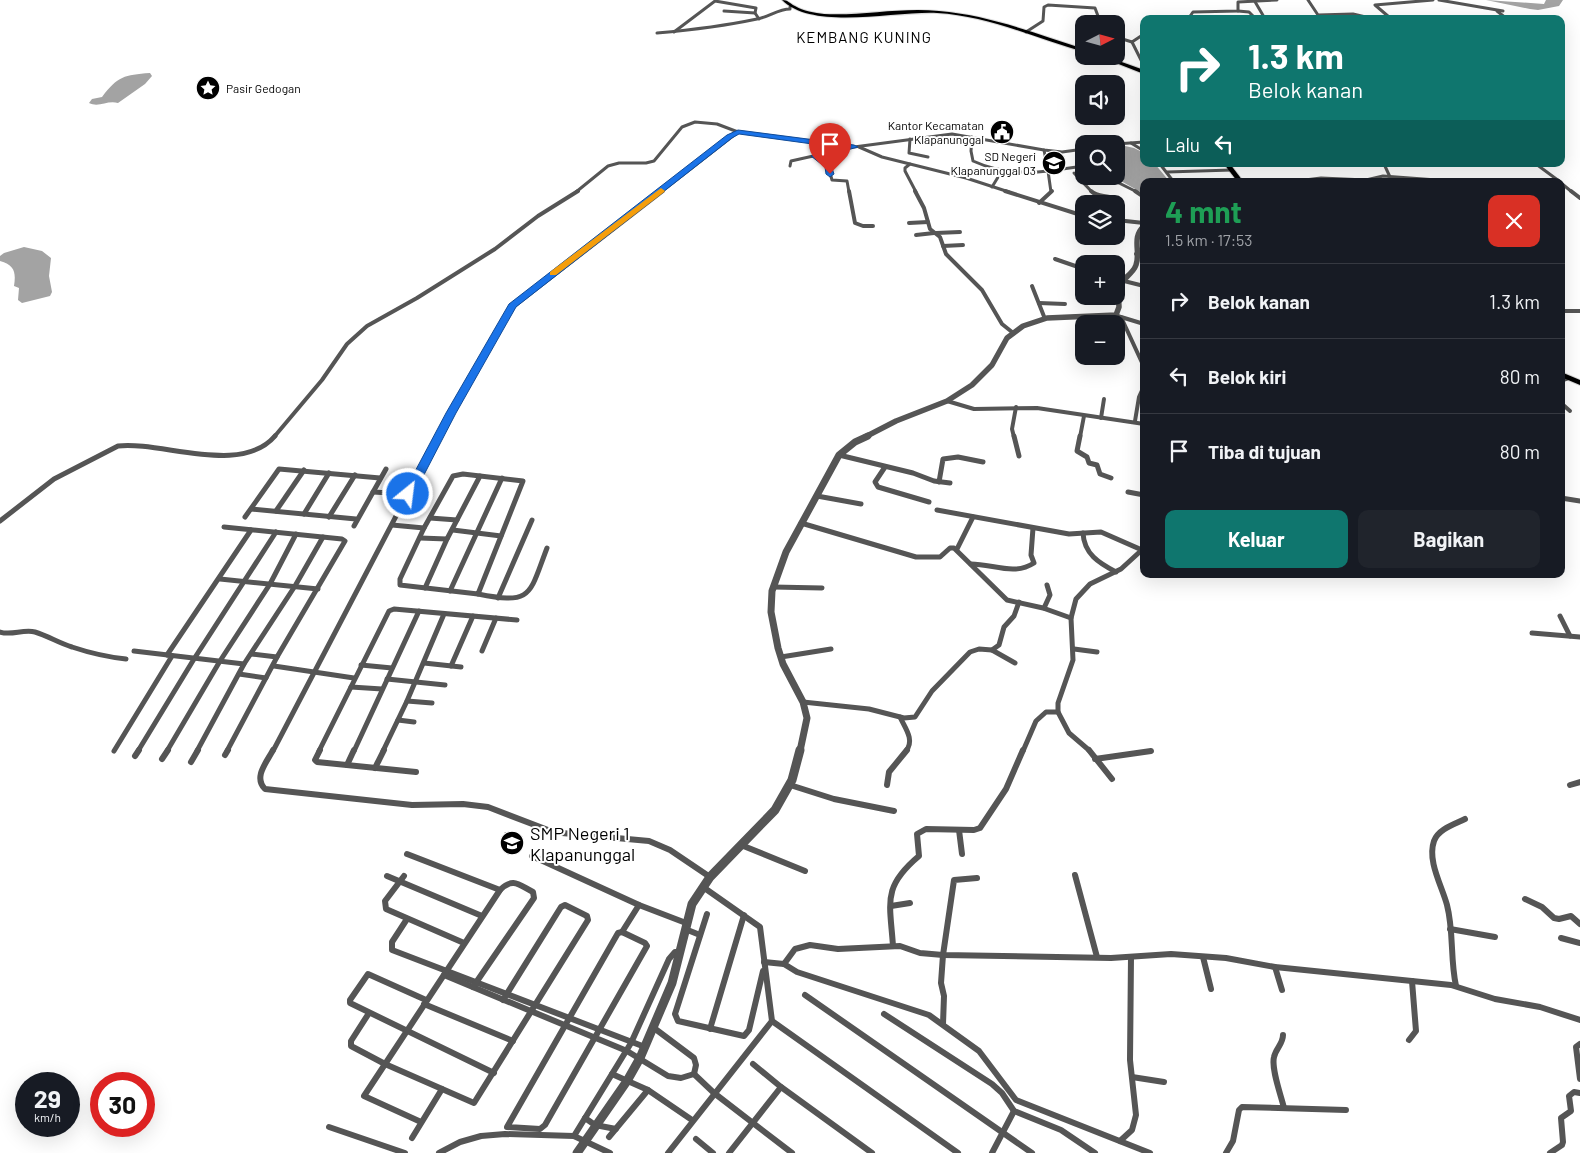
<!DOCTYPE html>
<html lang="id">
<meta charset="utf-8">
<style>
:root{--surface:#171b24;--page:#20242c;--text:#f1f3f6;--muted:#9ea1a6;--line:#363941;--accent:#0f766e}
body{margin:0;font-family:Barlow,sans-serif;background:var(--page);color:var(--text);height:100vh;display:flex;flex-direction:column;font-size:19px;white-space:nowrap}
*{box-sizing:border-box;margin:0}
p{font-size:16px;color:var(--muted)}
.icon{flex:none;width:28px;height:28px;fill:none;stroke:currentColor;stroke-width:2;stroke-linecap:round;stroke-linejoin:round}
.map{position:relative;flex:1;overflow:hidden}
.sheet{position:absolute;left:1140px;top:178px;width:425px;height:400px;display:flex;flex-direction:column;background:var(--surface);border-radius:10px;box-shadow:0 5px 20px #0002}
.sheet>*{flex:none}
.hud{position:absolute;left:1140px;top:15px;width:425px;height:152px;border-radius:10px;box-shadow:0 5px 20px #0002;background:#0f766e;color:#fff;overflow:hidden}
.needle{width:32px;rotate:84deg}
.tools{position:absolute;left:1075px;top:15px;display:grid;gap:10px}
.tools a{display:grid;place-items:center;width:50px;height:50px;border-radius:10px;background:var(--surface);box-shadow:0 5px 20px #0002;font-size:25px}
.speed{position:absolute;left:15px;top:1072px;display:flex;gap:10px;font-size:25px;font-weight:700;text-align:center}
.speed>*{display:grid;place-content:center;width:65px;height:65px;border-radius:50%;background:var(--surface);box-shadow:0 5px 20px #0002;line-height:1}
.speed small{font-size:12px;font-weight:400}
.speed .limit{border:8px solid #d22;background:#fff;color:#111}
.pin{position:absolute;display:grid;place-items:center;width:42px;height:42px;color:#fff;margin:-51px -21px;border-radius:50% 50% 50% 0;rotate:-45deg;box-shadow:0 0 5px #0007}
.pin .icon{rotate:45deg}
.me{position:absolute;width:55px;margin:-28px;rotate:29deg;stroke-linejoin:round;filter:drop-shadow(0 0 4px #0008)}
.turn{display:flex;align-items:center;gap:18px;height:105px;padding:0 25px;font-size:22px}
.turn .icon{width:65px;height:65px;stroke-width:2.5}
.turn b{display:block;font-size:35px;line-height:42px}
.then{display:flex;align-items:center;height:48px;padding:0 25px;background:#0003;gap:10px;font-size:19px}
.round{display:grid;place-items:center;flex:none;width:52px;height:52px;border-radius:10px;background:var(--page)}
.head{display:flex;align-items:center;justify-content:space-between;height:85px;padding:0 25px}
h1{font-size:30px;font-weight:700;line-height:38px;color:#1e9e55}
.cta{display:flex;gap:10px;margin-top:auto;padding:10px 25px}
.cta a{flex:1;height:58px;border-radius:10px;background:var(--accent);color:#fff;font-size:20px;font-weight:700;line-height:58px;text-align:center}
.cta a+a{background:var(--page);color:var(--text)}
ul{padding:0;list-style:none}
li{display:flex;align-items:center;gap:15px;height:75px;padding:0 25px;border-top:1px solid var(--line)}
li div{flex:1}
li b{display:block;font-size:19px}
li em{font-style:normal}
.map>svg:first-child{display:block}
.water{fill:#a3a3a3}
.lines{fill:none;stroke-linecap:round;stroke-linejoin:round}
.primary-casing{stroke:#dbdbdb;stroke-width:2}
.minor-far3{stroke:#555;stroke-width:3}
.minor-far2{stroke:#555;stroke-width:4}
.minor-far1{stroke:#555;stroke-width:5}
.minor{stroke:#555;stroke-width:6}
.tertiary-far2{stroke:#555;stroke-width:5.5}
.tertiary-far1{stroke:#555;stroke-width:7}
.tertiary{stroke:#555;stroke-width:9}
.primary{fill:#000;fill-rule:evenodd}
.route{fill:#1a73e8;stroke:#114b97}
.slow{fill:#f59e0b}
.labels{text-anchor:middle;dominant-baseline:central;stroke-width:4;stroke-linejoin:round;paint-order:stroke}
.far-poi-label{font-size:12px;fill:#000;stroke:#fff;text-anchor:end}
.far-quarter-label{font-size:15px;letter-spacing:1px;fill:#000;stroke:#fff}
.near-poi-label{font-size:18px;fill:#000;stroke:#fff;text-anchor:start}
</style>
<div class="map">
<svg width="1580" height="1153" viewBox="0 0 1580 1153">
<rect width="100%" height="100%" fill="#fff"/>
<g class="water">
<polygon points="1486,0 1544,4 1546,0 1563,0 1559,6 1538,10 1530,9"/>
<path d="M150,73L152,76L145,84L118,103C107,100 99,108 89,103L92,99L102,97C118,76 124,75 150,73Z"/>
<polygon points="1125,146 1134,148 1144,153 1144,164 1155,164 1169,181 1144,181 1144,194 1112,176 1116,176 1116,147"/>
<path d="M24,247L42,251L51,258L49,276L52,292L50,296L22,303L18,300L19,288L14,286C16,273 15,265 0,261V256L4,253Z"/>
</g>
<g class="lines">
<g class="primary-casing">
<g id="primary">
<path d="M782,0C788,0 789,3 795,6C803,11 815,13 824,14C863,16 901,7 939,11C989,15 1037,34 1084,49V52C1036,38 988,16 937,13C895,11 813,31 782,0Z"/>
<polygon points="1098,56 1105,56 1144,70 1144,74"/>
<polygon points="1224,164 1230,164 1243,181 1237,181"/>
<polygon points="1561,372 1580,380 1580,385 1561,377"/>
</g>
</g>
<g class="minor-far3">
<polyline points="1254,0 1264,17"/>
<polyline points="1308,0 1318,15 1353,14 1370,18 1389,17 1375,5 1433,0"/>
<polyline points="1439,0 1503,11"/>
<polyline points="724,11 755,13"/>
<polyline points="1238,11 1249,12 1256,19"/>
<polyline points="1497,11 1507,19"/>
<polyline points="1254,17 1271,17"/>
<polyline points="1389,17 1399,19"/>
<polyline points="1174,19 1188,17"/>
<polyline points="1188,19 1193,12 1238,11 1238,2 1277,0"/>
<polyline points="674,32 715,1 756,8 755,13 759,19"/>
<polyline points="1026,32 1043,21 1044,7 1048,5 1095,8 1101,24"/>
<path d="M657,33C691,30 724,26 757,19C769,17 778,9 790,9V7"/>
<polyline points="1116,37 1132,42 1144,34"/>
<polyline points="1132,42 1144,66"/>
<path d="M972,137L971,151L973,161C997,172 1022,174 1048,171L1044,150"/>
<polyline points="910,139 909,153 928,157"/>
<polyline points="1131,143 1144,151"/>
<polyline points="1116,144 1144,142"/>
<polyline points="859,147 882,157 966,178 1009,192"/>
<polyline points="1076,150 1084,166"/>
<polyline points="815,156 828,166 832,180 847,181 849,192"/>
<polyline points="910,164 905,168 905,171 916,192"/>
<polyline points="1160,164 1173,181"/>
<polyline points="1360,164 1384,164 1390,177"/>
<polyline points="1536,164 1559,181"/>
<polyline points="1161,165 1188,164"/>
<polyline points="790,166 791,161 849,148"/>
<polyline points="1167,172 1232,170"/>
<polyline points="1074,173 1092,192"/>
<polyline points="1105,176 1137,192"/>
<polyline points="1297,181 1321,178 1366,180 1383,176 1450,181"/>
<polyline points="1561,183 1572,192"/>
<polyline points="992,187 1003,169"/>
<polyline points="576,192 608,166 619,163 646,163 654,161 682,127 695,122 717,124 738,132 854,147 952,134 1044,150 1062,152 1084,149"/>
<polyline points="661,192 738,132"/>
<polyline points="1051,192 1048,171 1084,166"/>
</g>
<g class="minor-far2">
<polyline points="849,191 855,223 863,226 873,226"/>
<polyline points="915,191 924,208 930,229 940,237 946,254 982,290 1002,324 1012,332"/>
<polyline points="1005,191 1084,216"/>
<path d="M1091,191C1101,201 1114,189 1120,210L1116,220"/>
<polyline points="1135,191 1144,197"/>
<polyline points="1571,191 1580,198"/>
<polyline points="1039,203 1052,191"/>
<polyline points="1116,220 1144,223"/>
<polyline points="909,223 928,222"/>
<polyline points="936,233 960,232"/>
<polyline points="916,235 934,233"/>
<polyline points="943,246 963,245"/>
<polyline points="1136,254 1144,253"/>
<polyline points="1055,259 1084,269"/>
<polyline points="1116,279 1144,286"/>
<polyline points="1032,286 1045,319"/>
<polyline points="1039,303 1065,304"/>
<polyline points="1561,311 1580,311"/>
<polyline points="1116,315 1121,317 1144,367"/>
<polyline points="1121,317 1144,324"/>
<polyline points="1561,381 1569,378"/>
<polyline points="947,401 974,409 1037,408 1144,424"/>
<polyline points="1561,403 1570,411"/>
<polyline points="1101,418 1104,399"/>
<polyline points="1135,421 1139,397 1144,386"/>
<polyline points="274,437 322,380 347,344 367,326 417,298 495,249 538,216 578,191"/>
<polyline points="438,437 509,310 663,191"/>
<polyline points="1014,437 1012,429 1016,407"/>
<polyline points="1080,437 1084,416"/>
</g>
<g class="minor-far1">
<polyline points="1014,436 1019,456"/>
<polyline points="1080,436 1077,451 1087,457 1089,463 1097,465 1100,474 1111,478"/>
<polyline points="839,455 913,473 934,481 950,483"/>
<polyline points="885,467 875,482 878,487 929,502"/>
<polygon points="463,474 523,481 478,594 400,585 400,579 424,528 453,476"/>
<polyline points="939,482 943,459 958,457 983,462"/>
<polyline points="373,492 408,494"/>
<polyline points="1128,492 1144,495"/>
<polyline points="817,496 861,504"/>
<polyline points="1561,498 1580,501"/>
<polyline points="251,509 356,519"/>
<polyline points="937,510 1069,534 1101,532 1142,550"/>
<polyline points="276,511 304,470"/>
<polyline points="304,514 329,473"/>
<polyline points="245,517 279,469 380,478"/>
<polyline points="329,517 355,475"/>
<polyline points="430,518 457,520"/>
<path d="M0,521L54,479L118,446C162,441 241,476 275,436"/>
<polyline points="801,523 916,557 940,557 950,548 954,548 1007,600 1043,608 1071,618"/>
<polyline points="392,525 424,528"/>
<polyline points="354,526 386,469"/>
<polyline points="224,527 342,539 345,541 277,657 227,751"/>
<polyline points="453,530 501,536"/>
<path d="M1083,533C1084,554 1099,563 1116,572"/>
<polyline points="420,538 447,539"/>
<polyline points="957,549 973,517"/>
<path d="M971,564C993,564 1014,576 1034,563L1031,555L1033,528"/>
<polyline points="220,579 318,589"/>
<polyline points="773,587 822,588"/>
<polyline points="425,588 447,539 480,476"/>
<polyline points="450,591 502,478"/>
<path d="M478,594C533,605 529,595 547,548"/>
<polyline points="498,598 532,520"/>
<polyline points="1044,608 1050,595 1047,585"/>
<polyline points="1560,616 1570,636"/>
<path d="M0,632C11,636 23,629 35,632C48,636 59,643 72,647C90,653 107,657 126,659"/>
<polyline points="1532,633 1580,637"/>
<polyline points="1074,649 1097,652"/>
<polyline points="992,650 1015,663"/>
<polyline points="134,651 244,664"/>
<polyline points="482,651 496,618"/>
<polyline points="251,654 277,657"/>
<polyline points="167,655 251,530"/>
<polyline points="781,657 831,649"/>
<polyline points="424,663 461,667"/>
<polyline points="361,665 392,668"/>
<polyline points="274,666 354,678"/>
<polyline points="451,666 473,616"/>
<polyline points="239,674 266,678"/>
<polyline points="387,679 445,685"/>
<polyline points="351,687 382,689"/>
<polyline points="407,701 432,703"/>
<polyline points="803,702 869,709 904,718 915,717 932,691 970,652 979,649 992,650 999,645 1004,627 1014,616 1019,602"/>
<polyline points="1058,712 1069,733 1090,751"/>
<path d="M900,717C905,728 915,740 906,751"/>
<polyline points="398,720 414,722"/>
<polyline points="114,751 172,656"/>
<polyline points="138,751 194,659 276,532"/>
<polyline points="167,751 220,661 270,584 296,534"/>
<polyline points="197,751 244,664 295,586 323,537"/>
<polyline points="273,751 438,436"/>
<polyline points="319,751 389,611 394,609 517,620"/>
<polyline points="354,751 419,611"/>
<polyline points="383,751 407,701 444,614"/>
<polyline points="1023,751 1036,721 1046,712 1058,712 1058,703 1073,660 1071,618 1076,599 1090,584 1121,569 1144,548"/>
</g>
<g class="minor">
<path d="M273,750C267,762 253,777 265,789L412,805L463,804L488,807L548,830L562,833L649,841L670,850L710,877"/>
<polyline points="320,750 315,760 317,762 416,772"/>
<polyline points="1089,750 1112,779"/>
<polyline points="225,755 228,750"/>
<polyline points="135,756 139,750"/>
<polyline points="162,759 168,750"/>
<polyline points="1095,759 1151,751"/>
<polyline points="191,762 198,750"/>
<polyline points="347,765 354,750"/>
<polyline points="375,768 384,750"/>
<polyline points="790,785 834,799 894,811"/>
<polyline points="887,785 889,772 907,750"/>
<polyline points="1570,785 1580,782"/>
<polyline points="959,830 962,854"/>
<polyline points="741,845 805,871"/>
<polyline points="407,854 500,890"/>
<polyline points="532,856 639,905 686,923"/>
<polyline points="1075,875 1097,957"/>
<polyline points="387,876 482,916"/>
<polyline points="404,876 385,901 386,909 464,943"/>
<polyline points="703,887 760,927 772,1021 958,1153"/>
<polyline points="1525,899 1542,907 1554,918 1559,919 1571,916 1580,924"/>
<polyline points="891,906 910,903"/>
<polyline points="707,914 675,1014 678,1021 744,1036 749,1030 763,971"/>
<polyline points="407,919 392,942 392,950 645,1047"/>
<polyline points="685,929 700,935"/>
<polyline points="1450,929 1495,937"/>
<polygon points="622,932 645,943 647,946 545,1125 540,1129 507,1127 618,933"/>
<polyline points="622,932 639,905"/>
<polyline points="1561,938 1580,943"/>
<path d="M893,946C890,902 882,887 919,856L917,834L926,829L974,830L980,828L1006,789L1023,750"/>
<polyline points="1203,957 1211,989"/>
<polyline points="764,962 784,964 795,949 810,945 838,949 900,946 920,953 943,955 1111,958 1171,954 1226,958 1275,967 1451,985 1495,999 1540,1007 1580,1020"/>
<polyline points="784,964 797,972 929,1015 979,1051 1016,1100 1150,1153"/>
<polyline points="1275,967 1282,990"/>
<polyline points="444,975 627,1051 668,1076 681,1078 694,1074"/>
<path d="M1456,986C1450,959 1454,932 1447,905C1442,886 1427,861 1434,841C1438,829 1455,824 1465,819"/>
<polyline points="805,995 1032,1153"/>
<polyline points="426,1000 368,974 350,1000 350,1003 494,1073"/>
<polyline points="424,1004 513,1041"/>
<polyline points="369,1013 351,1041 351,1046 385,1064 474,1103 588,920 587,916 565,905 561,907 503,1000"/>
<polyline points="884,1014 992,1084 1002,1093 1014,1111 1061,1130 1095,1153"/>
<polyline points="943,1024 944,996 941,983 943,955 954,880 977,878"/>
<polyline points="654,1028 694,1058 696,1065 694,1074"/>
<polyline points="710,1029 744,915"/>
<path d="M1283,1035C1283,1044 1276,1048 1274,1057C1271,1069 1281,1095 1284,1108"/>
<polyline points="1409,1040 1416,1031 1412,981"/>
<polyline points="1580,1044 1576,1047 1580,1079"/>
<polyline points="753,1064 781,1087 872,1153"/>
<polyline points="612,1074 648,1090 692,1120"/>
<polyline points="694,1074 714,1093 792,1153"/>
<polyline points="1132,1077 1164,1082"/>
<polyline points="585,1118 595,1125 616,1129"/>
<path d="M421,1122L364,1096L500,890C513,877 519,885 533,892L534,898L473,987"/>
<polyline points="329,1127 405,1153"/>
<polyline points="574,1136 631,1043 669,959 675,952 680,952"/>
<polyline points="609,1137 648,1090"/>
<polyline points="412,1138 442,1089"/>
<polyline points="696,1139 713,1153"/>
<polyline points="1120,1141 1132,1130 1136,1115 1130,1060 1131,957"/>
<polyline points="439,1153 460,1142 481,1136 505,1134 574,1136 610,1153"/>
<polyline points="668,1153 772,1021"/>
<polyline points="729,1153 781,1087"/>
<polyline points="992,1153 1014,1111"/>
<polyline points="1226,1153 1233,1141 1239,1110 1242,1107 1346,1110"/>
<polyline points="1550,1153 1562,1145 1563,1142 1561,1118 1571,1111 1569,1096 1574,1092 1580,1093"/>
</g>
<path class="tertiary-far2" d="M865,437L896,421L947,401L972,385L992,365L1007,338L1023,326L1047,318L1116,315L1119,307L1118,287C1123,278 1133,274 1136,265C1141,251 1131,238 1144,226"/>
<polyline class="tertiary-far1" points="800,751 807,718 803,702 783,664 778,648 771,612 772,591 786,552 839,455 855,442 868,436"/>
<polyline class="tertiary" points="577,1153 627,1081 640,1058 672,983 692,904 710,877 775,810 792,780 800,750"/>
<use href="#primary" class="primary"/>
</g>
<polygon class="route" points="738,130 854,145 858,147 821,157 831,165 834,174 830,177 826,174 825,167 811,156 842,148 739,134 732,138 516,307 456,413 414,494 412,496 405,496 403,494 446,413 509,304 727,135"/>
<polygon class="slow" points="661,188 665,191 664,192 556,275 550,275 550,272"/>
<defs>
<g id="sight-disc" transform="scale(1.25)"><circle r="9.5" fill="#000" stroke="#fff"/><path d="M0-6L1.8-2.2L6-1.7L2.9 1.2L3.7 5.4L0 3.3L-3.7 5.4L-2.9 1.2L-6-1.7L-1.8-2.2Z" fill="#fff"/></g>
<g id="civic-disc" transform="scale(1.25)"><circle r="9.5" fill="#000" stroke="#fff"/><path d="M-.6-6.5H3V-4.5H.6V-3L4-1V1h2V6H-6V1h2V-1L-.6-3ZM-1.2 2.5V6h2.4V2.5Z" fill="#fff"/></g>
<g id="school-disc" transform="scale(1.25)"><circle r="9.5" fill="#000" stroke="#fff"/><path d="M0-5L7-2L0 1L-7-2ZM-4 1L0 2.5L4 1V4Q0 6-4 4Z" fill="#fff"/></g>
</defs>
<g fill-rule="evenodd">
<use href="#sight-disc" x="208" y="88"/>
<use href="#civic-disc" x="1002" y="132"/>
<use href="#school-disc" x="1054" y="163"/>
<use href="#school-disc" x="512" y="843"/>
</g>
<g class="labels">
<g class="far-poi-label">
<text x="226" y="88" text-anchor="start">Pasir Gedogan</text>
<text x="984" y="125">Kantor Kecamatan<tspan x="984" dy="14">Klapanunggal</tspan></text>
<text x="1036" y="156">SD Negeri<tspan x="1036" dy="14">Klapanunggal 03</tspan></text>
</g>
<g class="far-quarter-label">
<text x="864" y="37">KEMBANG KUNING</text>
</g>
<g class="near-poi-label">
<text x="530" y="833">SMP Negeri 1<tspan x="530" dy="21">Klapanunggal</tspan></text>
</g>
</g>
</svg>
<div class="tools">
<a><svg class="needle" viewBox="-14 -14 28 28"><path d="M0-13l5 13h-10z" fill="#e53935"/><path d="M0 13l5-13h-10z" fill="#9ea1a6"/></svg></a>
<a><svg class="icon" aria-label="sound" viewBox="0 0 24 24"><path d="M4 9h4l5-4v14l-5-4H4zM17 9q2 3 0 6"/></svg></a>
<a><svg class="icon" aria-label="search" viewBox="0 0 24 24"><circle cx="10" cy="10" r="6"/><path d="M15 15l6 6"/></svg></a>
<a><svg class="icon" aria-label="layers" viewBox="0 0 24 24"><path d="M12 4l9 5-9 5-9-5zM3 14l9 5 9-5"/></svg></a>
<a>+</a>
<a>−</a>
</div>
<div class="speed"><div>29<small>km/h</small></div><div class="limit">30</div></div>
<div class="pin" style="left:830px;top:174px;background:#d93025"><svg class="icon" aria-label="arrive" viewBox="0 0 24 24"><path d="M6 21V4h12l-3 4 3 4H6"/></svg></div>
<svg class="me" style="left:408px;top:494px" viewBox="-20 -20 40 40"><circle r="17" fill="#1a73e8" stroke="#fff" stroke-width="3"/><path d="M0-11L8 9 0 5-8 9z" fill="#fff"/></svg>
<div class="hud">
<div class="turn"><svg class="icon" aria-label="right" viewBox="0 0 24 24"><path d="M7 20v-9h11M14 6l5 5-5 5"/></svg><div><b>1.3 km</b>Belok kanan</div></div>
<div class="then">Lalu<svg class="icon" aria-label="left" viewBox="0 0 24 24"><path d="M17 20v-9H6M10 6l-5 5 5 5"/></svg></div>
</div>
<section class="sheet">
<div class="head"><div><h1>4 mnt</h1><p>1.5 km · 17:53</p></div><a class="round" style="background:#d93025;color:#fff"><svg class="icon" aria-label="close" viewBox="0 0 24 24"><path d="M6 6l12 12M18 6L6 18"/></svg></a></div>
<ul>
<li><svg class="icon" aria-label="right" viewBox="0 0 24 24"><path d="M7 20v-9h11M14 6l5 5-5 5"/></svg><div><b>Belok kanan</b></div><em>1.3 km</em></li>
<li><svg class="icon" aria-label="left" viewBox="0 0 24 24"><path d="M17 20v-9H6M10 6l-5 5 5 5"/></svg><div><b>Belok kiri</b></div><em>80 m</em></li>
<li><svg class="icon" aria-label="arrive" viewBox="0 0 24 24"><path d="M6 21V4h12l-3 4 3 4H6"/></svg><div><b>Tiba di tujuan</b></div><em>80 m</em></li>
</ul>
<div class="cta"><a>Keluar</a><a>Bagikan</a></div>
</section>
</div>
